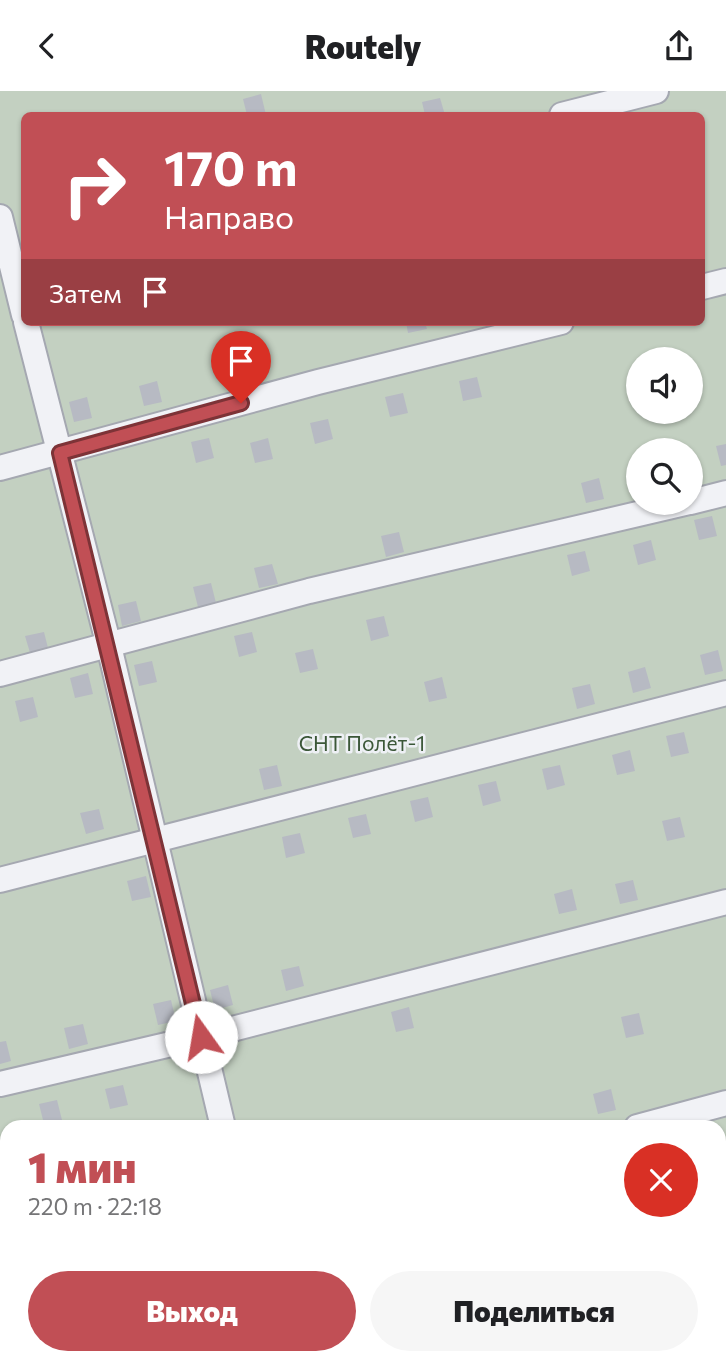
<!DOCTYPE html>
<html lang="ru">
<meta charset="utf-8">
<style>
:root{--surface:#fff;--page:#f6f6f6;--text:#202124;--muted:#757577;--accent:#c14f55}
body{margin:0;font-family:Commissioner,sans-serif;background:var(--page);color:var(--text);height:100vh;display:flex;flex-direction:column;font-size:26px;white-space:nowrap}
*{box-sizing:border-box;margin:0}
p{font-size:23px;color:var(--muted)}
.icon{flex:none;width:38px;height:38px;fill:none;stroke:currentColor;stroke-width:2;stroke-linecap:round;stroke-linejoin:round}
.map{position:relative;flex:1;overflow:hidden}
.sheet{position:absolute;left:0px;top:1029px;width:726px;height:245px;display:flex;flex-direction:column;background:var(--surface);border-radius:21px 21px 0 0;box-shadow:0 2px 5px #0004}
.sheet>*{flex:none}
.hud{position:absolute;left:21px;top:21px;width:684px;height:214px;border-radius:10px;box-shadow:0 2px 5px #0004;background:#c14f55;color:#fff;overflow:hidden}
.tools{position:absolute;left:626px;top:256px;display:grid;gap:14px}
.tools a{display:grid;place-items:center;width:77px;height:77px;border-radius:50%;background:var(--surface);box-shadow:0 2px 5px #0004;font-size:35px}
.pin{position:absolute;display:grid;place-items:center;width:60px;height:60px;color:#fff;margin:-72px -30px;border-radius:50% 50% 50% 0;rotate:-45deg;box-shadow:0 0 7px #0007}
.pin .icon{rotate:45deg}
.me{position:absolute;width:77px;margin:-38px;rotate:347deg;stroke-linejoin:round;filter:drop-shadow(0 0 5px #0008)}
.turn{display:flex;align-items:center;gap:24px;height:147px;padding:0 28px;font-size:32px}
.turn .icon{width:91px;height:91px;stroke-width:2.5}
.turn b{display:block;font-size:49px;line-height:60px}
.then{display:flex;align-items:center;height:66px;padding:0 28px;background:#0003;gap:14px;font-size:26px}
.round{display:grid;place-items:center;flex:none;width:74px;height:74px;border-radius:37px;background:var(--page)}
.head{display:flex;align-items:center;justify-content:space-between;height:119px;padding:0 28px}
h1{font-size:42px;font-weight:800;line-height:52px;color:var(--accent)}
.action{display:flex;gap:14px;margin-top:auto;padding:14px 28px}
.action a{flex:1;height:80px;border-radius:42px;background:var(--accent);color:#fff;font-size:28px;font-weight:800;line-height:80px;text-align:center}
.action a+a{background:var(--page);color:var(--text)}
header{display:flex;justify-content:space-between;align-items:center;height:91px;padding:0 28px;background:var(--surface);font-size:32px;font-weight:800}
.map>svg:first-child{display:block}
.green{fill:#c3d0c1;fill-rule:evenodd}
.building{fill:#b7bac3}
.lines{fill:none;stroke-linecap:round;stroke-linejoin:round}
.minor-casing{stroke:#a5a8b1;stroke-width:28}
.minor{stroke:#f1f2f6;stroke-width:24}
.route-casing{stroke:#7d3337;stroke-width:18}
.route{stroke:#c14f55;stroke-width:12}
.labels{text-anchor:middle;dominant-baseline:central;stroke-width:5;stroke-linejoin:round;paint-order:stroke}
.park-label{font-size:21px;fill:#3b5738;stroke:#eef0f5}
</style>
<header><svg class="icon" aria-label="back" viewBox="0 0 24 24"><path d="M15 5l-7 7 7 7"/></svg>Routely<svg class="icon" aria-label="share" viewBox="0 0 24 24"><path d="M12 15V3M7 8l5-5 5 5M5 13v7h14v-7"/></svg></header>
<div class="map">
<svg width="726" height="1274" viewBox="0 0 726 1274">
<rect width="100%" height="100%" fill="#dfe1e7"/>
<path class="green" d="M0,0H726V1274H0ZM24,24H702V231H24ZM639,268H691V320H639ZM639,359H691V411H639ZM7,1036H719V1267H7Z"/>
<g class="building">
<polygon points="261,3 266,24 247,24 243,8"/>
<polygon points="440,7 445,24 425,24 422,11"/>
<polygon points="406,231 425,231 427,238 408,242"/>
<polygon points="477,286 482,306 463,310 459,290"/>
<polygon points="157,290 162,311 144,315 139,295"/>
<polygon points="403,302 408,322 390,326 385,306"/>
<polygon points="87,306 92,327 74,331 69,311"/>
<polygon points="328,328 333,348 315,353 310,332"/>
<polygon points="209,347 214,367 196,372 191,351"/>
<polygon points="268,347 273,368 255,372 250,352"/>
<polygon points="726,353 726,374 721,375 716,355"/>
<polygon points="599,387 604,408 586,412 581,392"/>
<polygon points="712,425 717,445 699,449 694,429"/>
<polygon points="399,441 404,461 386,466 381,445"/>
<polygon points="651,449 656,469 638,474 633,454"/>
<polygon points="585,460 590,480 572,485 567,464"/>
<polygon points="272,473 278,493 259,497 254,477"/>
<polygon points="211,492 216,512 198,516 193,496"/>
<polygon points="136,510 141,530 122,535 118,514"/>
<polygon points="384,525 389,545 371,550 366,529"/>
<polygon points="44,541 49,561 31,565 25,545"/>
<polygon points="252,541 257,561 239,566 234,545"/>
<polygon points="313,558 318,578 300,582 295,562"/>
<polygon points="718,559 723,580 705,584 700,564"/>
<polygon points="152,570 157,591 139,595 134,574"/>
<polygon points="645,576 651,597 633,602 628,581"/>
<polygon points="88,582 93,603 75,607 70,587"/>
<polygon points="442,586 447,607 429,611 424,591"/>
<polygon points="590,593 595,613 577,618 572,597"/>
<polygon points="33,606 38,626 20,631 15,610"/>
<polygon points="684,641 689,662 671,666 666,645"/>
<polygon points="630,659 635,680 617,684 612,664"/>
<polygon points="277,674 282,695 264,699 259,678"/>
<polygon points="560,674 565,694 547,699 542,678"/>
<polygon points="496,690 501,710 483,715 478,694"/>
<polygon points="428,706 433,726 415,731 410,710"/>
<polygon points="99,718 104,738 86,743 80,722"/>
<polygon points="366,723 371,743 353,747 348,727"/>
<polygon points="680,726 685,746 667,750 662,730"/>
<polygon points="300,742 305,762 286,767 282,746"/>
<polygon points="146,785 151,806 132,810 127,790"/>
<polygon points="633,789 638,809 620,813 615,793"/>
<polygon points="572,798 577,819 559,823 554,803"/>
<polygon points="299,875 304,895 286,900 281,879"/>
<polygon points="228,894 233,914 215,919 210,899"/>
<polygon points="171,909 176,930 158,934 153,913"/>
<polygon points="409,916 414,937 396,941 391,921"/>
<polygon points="639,922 644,943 626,947 621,926"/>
<polygon points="83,933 88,953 69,958 64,937"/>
<polygon points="6,950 11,970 0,973 0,951"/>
<polygon points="123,994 128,1014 110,1018 105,998"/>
<polygon points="611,998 616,1019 598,1023 593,1003"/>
<polygon points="57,1009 62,1029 44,1033 39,1013"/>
<polygon points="726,1169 726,1191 719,1192 719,1171"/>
<polygon points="7,1217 7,1239 0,1240 0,1219"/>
<polygon points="686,1267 705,1267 707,1274 688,1274"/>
</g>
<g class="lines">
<g class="minor-casing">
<g id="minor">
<polyline points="562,24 656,0"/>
<polyline points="0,126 24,224"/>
<polyline points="702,196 726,190"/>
<polyline points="26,231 109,555 223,1036"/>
<polyline points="0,377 318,291 561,231"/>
<polyline points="691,411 726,402"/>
<polyline points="0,583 309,500 689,411"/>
<polyline points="0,789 726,602"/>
<polyline points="0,993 201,946 726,811"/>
<polyline points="637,1036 726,1012"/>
<polyline points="0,1196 7,1195"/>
<polyline points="719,1218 726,1216"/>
<polyline points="275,1267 277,1274"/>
<polyline points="499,1274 525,1267"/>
</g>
</g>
<use href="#minor" class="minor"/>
</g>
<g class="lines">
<g class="route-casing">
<polyline id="route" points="201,946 60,362 241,312"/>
</g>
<use href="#route" class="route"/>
</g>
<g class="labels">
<g class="park-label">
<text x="362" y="651">СНТ Полёт-1</text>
</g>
</g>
</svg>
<div class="tools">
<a><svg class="icon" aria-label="sound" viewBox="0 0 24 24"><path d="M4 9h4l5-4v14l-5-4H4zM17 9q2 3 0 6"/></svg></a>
<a><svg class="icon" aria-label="search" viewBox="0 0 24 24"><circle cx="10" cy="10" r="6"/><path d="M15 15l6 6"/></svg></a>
</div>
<div class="pin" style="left:241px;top:312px;background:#d93025"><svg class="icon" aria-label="arrive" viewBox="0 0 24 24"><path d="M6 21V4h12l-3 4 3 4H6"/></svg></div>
<svg class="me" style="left:201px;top:946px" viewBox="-20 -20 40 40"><circle r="19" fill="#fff"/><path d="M0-13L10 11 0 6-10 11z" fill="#c14f55"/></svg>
<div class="hud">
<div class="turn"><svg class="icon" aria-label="right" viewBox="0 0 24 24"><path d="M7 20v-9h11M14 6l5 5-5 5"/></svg><div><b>170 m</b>Направо</div></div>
<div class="then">Затем<svg class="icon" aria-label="arrive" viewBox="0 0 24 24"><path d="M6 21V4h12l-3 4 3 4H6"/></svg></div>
</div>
<section class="sheet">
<div class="head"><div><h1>1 мин</h1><p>220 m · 22:18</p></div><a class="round" style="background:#d93025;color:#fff"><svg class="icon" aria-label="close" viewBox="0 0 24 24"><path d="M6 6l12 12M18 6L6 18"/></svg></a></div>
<div class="action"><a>Выход</a><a>Поделиться</a></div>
</section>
</div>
